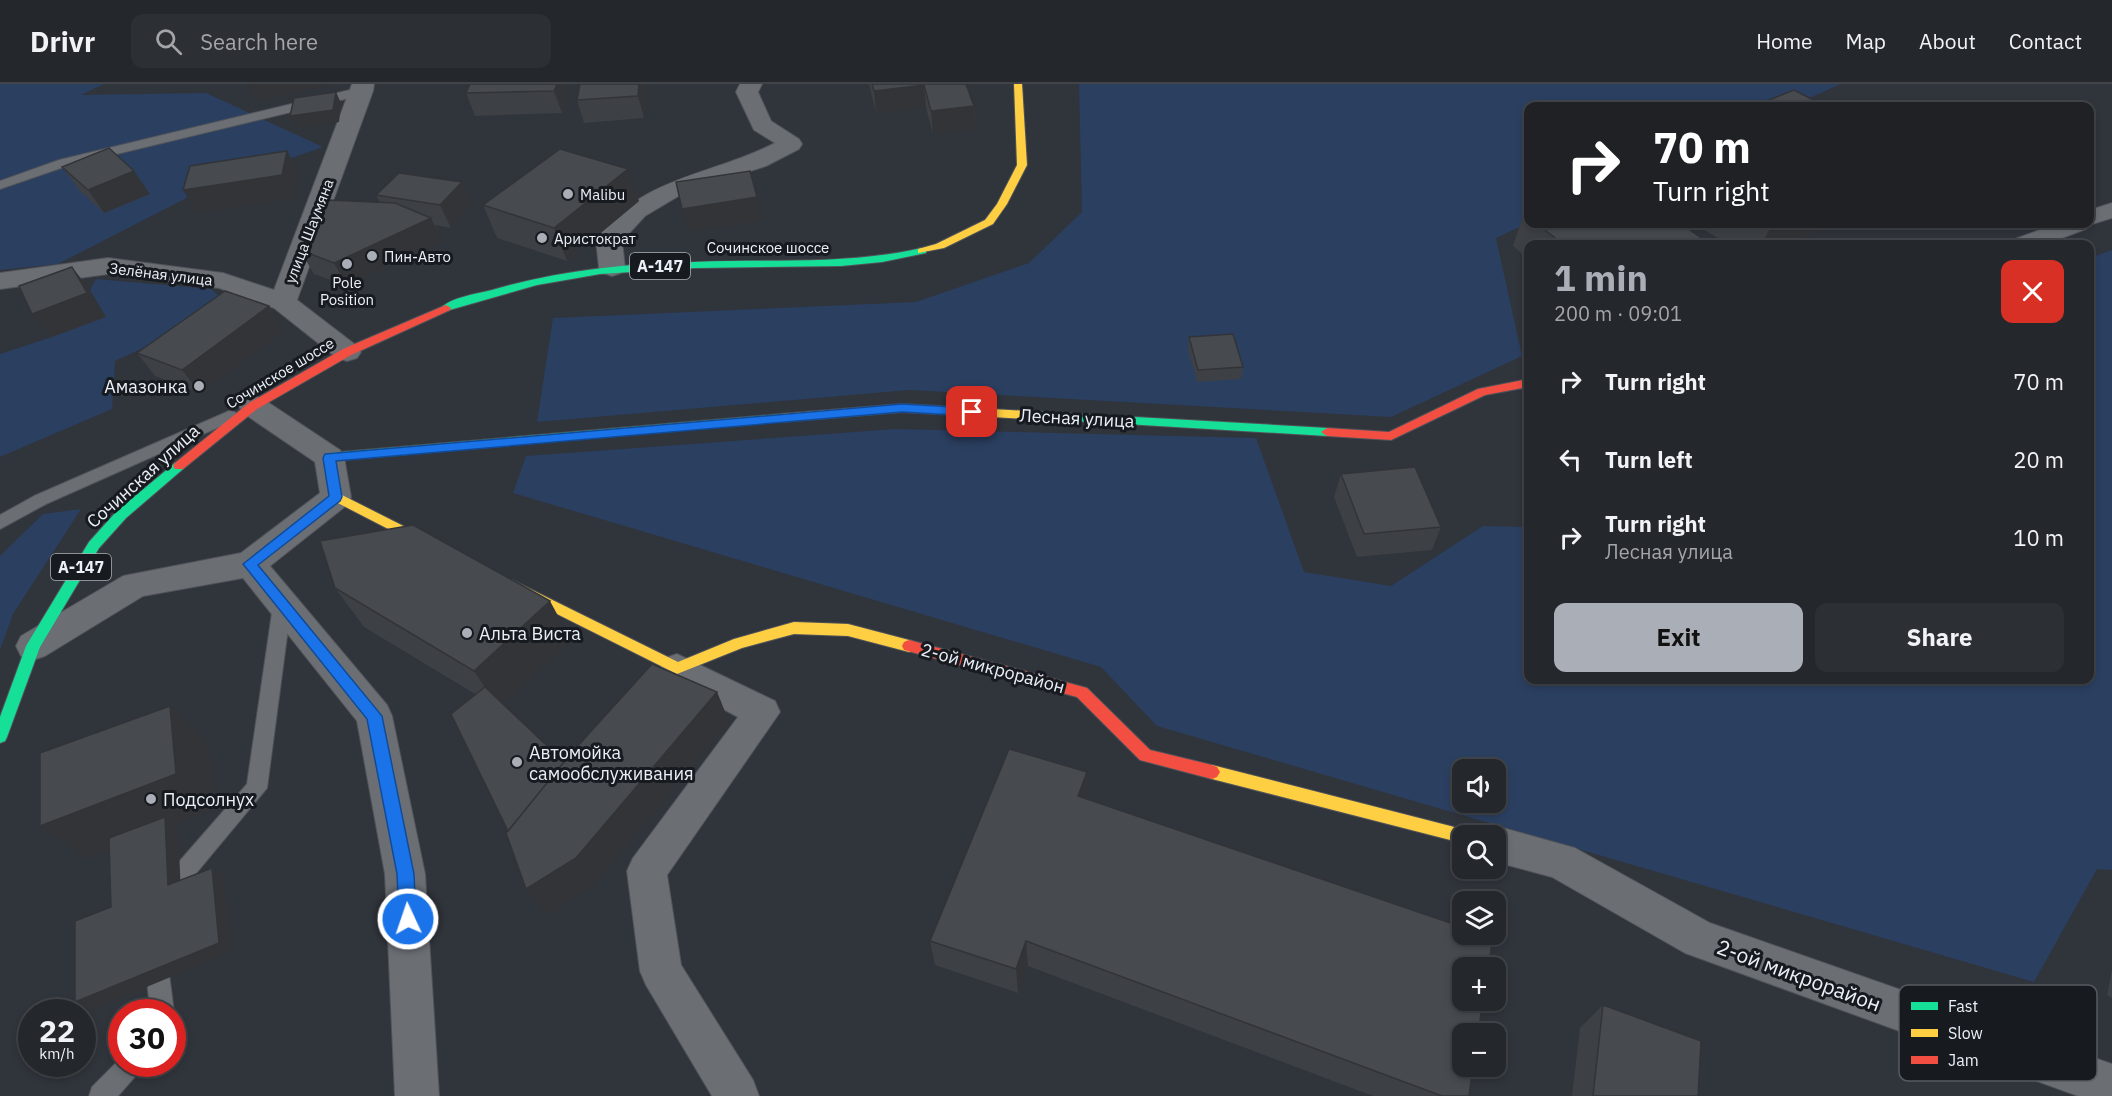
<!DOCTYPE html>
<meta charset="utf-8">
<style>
:root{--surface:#24272c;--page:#2c2f34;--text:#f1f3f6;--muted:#a3a5a9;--line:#414448;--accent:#aaaeb6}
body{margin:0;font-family:"IBM Plex Sans",sans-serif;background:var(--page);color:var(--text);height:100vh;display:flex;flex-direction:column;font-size:22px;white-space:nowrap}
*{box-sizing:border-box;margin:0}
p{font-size:20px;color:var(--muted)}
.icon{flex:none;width:33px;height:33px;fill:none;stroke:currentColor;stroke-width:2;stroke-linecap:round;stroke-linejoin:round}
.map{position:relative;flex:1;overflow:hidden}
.panel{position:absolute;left:1524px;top:156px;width:570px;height:444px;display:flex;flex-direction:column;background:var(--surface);border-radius:12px;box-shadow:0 3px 9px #0003,0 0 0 2px var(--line)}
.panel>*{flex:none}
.top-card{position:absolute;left:1524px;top:18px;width:570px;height:126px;border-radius:12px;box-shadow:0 3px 9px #0003,0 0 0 2px var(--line);background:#202124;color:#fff;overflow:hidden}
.buttons{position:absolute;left:1452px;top:675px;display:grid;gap:12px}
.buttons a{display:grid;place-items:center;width:54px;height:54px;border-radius:12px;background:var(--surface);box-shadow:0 3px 9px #0003,0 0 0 2px var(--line);font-size:30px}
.speed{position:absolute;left:18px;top:915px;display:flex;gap:12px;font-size:30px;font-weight:700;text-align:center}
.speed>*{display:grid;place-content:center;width:78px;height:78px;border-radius:50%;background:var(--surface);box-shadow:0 3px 9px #0003,0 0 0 2px var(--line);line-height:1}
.speed small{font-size:15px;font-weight:400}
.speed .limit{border:9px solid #d22;background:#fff;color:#111}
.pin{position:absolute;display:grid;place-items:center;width:51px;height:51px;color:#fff;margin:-26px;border-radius:12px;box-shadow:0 3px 9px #0006}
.me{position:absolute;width:66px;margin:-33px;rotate:357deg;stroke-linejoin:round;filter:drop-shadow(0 0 4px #0008)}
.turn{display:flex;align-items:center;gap:21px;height:126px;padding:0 30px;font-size:27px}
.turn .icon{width:78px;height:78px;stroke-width:2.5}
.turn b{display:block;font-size:42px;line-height:51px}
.round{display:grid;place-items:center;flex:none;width:63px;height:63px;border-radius:12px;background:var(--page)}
.head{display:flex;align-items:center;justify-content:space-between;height:102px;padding:0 30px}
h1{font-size:36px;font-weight:700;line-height:45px;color:var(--accent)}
.primary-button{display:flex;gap:12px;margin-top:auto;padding:12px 30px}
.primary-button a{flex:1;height:69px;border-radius:12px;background:var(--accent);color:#111;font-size:24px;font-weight:700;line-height:69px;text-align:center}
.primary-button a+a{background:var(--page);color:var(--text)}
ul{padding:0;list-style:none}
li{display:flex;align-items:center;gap:18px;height:78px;padding:0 30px}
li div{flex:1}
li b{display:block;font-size:22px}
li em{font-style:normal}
header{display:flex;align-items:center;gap:36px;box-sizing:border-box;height:84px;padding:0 30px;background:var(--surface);border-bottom:2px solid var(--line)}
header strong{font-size:28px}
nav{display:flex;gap:33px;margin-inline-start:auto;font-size:21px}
.search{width:420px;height:54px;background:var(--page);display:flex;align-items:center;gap:15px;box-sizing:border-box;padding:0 21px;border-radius:12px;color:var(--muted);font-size:22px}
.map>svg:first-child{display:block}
.green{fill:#2b3f60;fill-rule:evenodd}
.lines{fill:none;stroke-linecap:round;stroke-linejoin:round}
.lane-casing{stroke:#505359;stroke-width:2}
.street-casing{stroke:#505359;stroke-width:2}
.fast-casing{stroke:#505359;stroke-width:2}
.slow-casing{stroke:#505359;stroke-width:2}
.jam-casing{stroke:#505359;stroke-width:2}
.lane{fill:#6b6f74;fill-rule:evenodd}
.street{fill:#6b6f74;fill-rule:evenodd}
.fast{fill:#16e098;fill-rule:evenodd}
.slow{fill:#ffcf43;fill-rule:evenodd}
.jam{fill:#f24e42;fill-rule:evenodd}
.wall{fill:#3d4045}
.shaded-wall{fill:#323438}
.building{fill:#474b50;stroke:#323438;stroke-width:1.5}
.route{fill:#1a73e8;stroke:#114b97;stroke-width:1.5}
.poi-dot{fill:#aaaeb6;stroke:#171b20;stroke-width:2}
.labels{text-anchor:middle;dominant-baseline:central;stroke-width:6;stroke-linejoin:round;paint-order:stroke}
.far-poi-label{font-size:15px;fill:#ebf0f8;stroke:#171b20;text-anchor:start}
.far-street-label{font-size:15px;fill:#ebf0f8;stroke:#171b20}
.shield{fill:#171b20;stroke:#abb0b7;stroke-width:1.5}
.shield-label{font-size:16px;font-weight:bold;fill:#ebf0f8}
.poi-label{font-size:18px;fill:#ebf0f8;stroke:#171b20;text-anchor:start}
.street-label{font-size:18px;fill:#ebf0f8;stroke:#171b20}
.near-street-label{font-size:21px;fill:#ebf0f8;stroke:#171b20}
.key{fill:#171b20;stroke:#575b61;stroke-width:1.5}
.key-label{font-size:16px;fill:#ebf0f8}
</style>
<header>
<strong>Drivr</strong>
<div class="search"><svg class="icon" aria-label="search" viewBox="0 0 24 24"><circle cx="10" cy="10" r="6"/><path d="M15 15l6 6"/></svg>Search here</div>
<nav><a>Home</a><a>Map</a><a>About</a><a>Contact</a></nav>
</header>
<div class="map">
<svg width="2112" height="1012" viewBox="0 0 2112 1012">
<rect width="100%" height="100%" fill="#30343b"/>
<g class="green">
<polygon points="0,0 104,0 81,11 206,9 323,63 204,105 58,180 0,186"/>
<polygon points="1079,0 1841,0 1791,22 1528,22 1528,139 1496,154 1522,272 1391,333 909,306 537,338 553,234 916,218 1029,179 1082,128"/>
<path d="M2112,166V786L2097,785L2034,898L1157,642L1101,583L513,409L526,372L896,345L1256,354L1304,488L1391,502L1483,442L1528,443V596H2090V174ZM1462,686H1496V718H1462Z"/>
<polygon points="96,195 211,205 232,223 115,277 112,325 0,373 0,270 52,253 90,206"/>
<polygon points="81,425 13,530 0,566 0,472 43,430"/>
</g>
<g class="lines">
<g class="lane-casing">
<g id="lane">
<polygon points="362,3 366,4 366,10 67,82 0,105 0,97 59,76"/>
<polygon points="229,327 235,328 237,332 235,336 46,420 0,445 0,431 34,412"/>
<polygon points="282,515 288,517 291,522 267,704 173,817 165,820 157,817 154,810 157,803 247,700 273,522 276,517"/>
<polygon points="156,863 164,866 167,874 174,928 172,931 172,928 150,928 145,874 148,866"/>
<polygon points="122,973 122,980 143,980 139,988 118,1012 89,1012 92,1003"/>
</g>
</g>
<g class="street-casing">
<g id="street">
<polygon points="352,0 374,0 373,7 297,216 357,262 361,268 357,274 347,277 337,274 274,224 219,204 108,190 0,205 0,189 108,174 223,189 274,206"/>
<path d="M740,0H762L758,8L771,37L799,55L802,60L799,65L766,82L687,107L645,132L622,157L625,184L621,189L612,192L603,189L599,184L596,156C641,92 711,92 775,59L754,46L736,8Z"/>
<polygon points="2112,119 2112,134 2089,141 2086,145 2046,160 2011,160 2015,155 2056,140 2090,140 2090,126"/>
<polygon points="253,312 263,315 340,366 344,373 351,413 347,421 270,482 387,621 392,632 425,790 439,1012 395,1012 385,790 357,637 243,494 143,512 45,572 33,576 21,572 16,562 21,552 123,492 241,469 320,409 315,378 243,329 239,322 243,315"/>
<polygon points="677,570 775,617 780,628 667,791 681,881 753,996 759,1012 712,1012 646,901 640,887 627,787 633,774 738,633 665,594 660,584 665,574"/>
<polygon points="1496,742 1575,764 1710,839 2112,980 2112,1012 2078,1012 1685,869 1552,793 1496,778 1496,752 1480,752 1482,747"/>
</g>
</g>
<g class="fast-casing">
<g id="fast">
<path d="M922,164L926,165V169L882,178L841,182L695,184L600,190L537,201L446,227L441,224C452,213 476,210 492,206C558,187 626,179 695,178C771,175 847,181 922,164Z"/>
<polygon points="1029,327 1327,344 1333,348 1327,352 1025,334 1023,331 1025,328"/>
<polygon points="781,330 785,331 787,334 785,337 329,377 323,373 329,369"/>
<polygon points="179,378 185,382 183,385 126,434 99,464 40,563 7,653 5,657 0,659 0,633 26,562 89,458 116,428 175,379"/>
</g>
</g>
<g class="slow-casing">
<g id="slow">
<polygon points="1014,0 1022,0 1027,81 1007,120 993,140 944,164 918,169 918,165 936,160 985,136 997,120 1017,81"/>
<polygon points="902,320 1029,327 1035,331 1029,335 902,328 781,338 775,334 781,330"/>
<polygon points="336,408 441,461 443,464 436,469 431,467 332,416 330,413"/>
<polygon points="512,496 678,578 734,555 794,538 848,540 909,556 914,558 916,562 914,566 909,568 848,552 794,550 742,564 677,590 507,505 505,501 507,497"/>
<polygon points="1212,681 1462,745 1468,747 1470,752 1462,752 1462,759 1212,695 1207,693 1204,688 1207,683"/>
</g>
</g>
<g class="jam-casing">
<g id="jam">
<polygon points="446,221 451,224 450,226 351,271 257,325 183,385 175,385 173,382 175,379 249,319 343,265"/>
<polygon points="1528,295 1528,303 1485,311 1391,356 1327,352 1321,348 1327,344 1389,348 1478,305"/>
<polygon points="909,556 1087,604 1150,666 1212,681 1217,683 1220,688 1217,693 1212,695 1140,676 1077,613 904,566 902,562 904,558"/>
</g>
</g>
<use href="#lane" class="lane"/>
<use href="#street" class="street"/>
<use href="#fast" class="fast"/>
<use href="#slow" class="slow"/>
<use href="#jam" class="jam"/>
</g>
<g class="wall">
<polygon points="565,0 569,12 562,29 475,32 466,9"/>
<polygon points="869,0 966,0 974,22 975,45 933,50 926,24 876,29"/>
<polygon points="649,2 644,34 584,39 577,16"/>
<polygon points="62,83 150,110 104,129 79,106"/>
<polygon points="376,111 472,121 451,144 435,141 442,157 347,202 314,190 300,166 380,119"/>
<polygon points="639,117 567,177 497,154 483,121"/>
<polygon points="1528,128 1528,140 1681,140 1710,160 1528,160 1528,175 1513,162 1524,129"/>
<polygon points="1694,140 1831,140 1786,160 1728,160"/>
<polygon points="269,222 284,246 200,309 155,292 137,269"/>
<polygon points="1189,253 1243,283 1241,295 1197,298 1188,265"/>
<polygon points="1341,390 1441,443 1432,466 1357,473 1334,413"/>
<polygon points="335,504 571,556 503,620 564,678 717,608 729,638 595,800 547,831 508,747 475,610 364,543"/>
<polygon points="1087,688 1086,715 1469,1012 1373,1012 1028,882 1018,909 935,881 930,857"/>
<polygon points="2112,886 2112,914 2107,911"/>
<polygon points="1603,921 1698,1012 1572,1012 1580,944"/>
</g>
<g class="shaded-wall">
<polygon points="248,0 330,0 331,1 258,18"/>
<polygon points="557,0 565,0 569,12 562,29 554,7"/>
<polygon points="639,0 648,0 649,2 644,34 638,12"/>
<polygon points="924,1 926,24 876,29 874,7"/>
<polygon points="336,8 341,19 339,38 297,44 290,32"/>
<polygon points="974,22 975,45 933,50 931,27"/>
<polygon points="287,67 300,90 295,114 198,129 183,106"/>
<polygon points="628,85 639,117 567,177 554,144"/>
<polygon points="134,87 150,110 104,129 88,106"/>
<polygon points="462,98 472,121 451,144 440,121"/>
<polygon points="757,113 762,136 688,148 682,125"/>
<polygon points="431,134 442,157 347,202 334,179"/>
<polygon points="1773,140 1831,140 1786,160 1761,160"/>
<polygon points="72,183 90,206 106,233 52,253 32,230"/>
<polygon points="269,222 284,246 200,309 182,286"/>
<polygon points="550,517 571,556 499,624 474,587"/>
<polygon points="717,608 729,638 595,800 547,831 526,805"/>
<polygon points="170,622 209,659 216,725 175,741 178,743 181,811 168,801 166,745 88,775 40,742"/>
<polygon points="1087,688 1086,716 1078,712"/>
<polygon points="212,784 224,794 231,868 91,926 75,918"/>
<polygon points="1026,857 1028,882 1018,909 1016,885"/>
</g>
<g class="building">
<polygon points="470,0 557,0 554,7 466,9"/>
<polygon points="580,0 639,0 638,12 577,16"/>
<polygon points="872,0 966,0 974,22 931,27 924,1 874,7"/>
<polygon points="1794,6 1825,22 1754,22"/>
<polygon points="336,8 333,26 290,32 294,14"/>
<polygon points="109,64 134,87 88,106 62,83"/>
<polygon points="560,65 628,85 554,144 483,121"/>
<polygon points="287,67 282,91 183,106 190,82"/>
<polygon points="750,87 757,113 682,125 676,98"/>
<polygon points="399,89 462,98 440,121 376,111"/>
<polygon points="327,116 395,119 431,134 334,179 300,166"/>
<polygon points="1537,140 1681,140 1710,160 1563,160"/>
<polygon points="72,183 87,209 32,230 19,202"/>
<polygon points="225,207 269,222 182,286 137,269"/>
<polygon points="1233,250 1243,283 1198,286 1189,253"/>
<polygon points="1415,383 1441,443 1364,450 1341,390"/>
<polygon points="413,441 550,517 474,587 335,504 320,457"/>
<polygon points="652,580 717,608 576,774 526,805 506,749 565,676"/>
<polygon points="485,603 564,678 508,747 451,630"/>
<polygon points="170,622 176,690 40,742 40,669"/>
<polygon points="1009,665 1087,688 1078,712 1462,843 1462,850 1484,850 1493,854 1488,884 1462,884 1462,916 1483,916 1478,950 1462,950 1462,982 1473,982 1469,1012 1442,1012 1026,857 1016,885 930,857"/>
<polygon points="165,733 168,801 212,784 219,859 75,918 75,837 111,823 109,754"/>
<polygon points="1603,921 1701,957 1698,1012 1593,1012"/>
</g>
<polygon class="route" points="902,320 972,324 978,328 972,332 902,328 336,377 342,413 340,417 258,481 382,632 414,790 416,835 414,840 408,843 402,840 399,835 397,790 367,635 243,480 329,412 323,374 325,370"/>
<g class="poi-dot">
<circle cx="568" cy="110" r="6"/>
<circle cx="542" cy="154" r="6"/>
<circle cx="372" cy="172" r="6"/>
<circle cx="347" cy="180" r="6"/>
<circle cx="199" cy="302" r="6"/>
<circle cx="467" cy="549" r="6"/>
<circle cx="517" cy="678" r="6"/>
<circle cx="151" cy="715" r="6"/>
</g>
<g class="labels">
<g class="far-poi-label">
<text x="580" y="110">Malibu</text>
<text x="554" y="154">Аристократ</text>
<text x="384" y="172">Пин-Авто</text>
<text x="347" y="198" text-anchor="middle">Pole<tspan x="347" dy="17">Position</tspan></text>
</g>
<g class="far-street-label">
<text transform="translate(309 147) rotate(-69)">улица Шаумяна</text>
<text x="768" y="163">Сочинское шоссе</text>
<text transform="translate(161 190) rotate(7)">Зелёная улица</text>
<text transform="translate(280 289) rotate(-31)">Сочинское шоссе</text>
</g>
<g class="shield">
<rect x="630" y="169" width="60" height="26" rx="4.5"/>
<rect x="51" y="470" width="60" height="26" rx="4.5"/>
</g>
<g class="shield-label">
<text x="660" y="182">А-147</text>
<text x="81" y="483">А-147</text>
</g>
<g class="poi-label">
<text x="187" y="302" text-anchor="end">Амазонка</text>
<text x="479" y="549">Альта Виста</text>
<text x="529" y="668">Автомойка<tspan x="529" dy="21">самообслуживания</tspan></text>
<text x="163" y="715">Подсолнух</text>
</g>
<g class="street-label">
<text transform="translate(1077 334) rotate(3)">Лесная улица</text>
<text transform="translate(143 392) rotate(-42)">Сочинская улица</text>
<text transform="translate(993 584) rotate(15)">2-ой микрорайон</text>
</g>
<g class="near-street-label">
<text transform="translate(1799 891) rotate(20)">2-ой микрорайон</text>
</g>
</g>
<rect x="1899" y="901" width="198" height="96" rx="9" class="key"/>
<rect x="1911" y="918" width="27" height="8" fill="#16e098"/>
<rect x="1911" y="945" width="27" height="8" fill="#ffcf43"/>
<rect x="1911" y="972" width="27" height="8" fill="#f24e42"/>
<g class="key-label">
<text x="1948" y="928">Fast</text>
<text x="1948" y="955">Slow</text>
<text x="1948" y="982">Jam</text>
</g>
</svg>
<div class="buttons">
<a><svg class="icon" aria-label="sound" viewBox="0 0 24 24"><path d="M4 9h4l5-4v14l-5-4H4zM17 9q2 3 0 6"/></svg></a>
<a><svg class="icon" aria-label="search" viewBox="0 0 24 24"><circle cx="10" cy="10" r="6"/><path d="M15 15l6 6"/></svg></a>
<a><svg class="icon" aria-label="layers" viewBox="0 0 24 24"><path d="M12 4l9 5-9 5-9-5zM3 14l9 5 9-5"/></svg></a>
<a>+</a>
<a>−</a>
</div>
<div class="speed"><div>22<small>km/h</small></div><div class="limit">30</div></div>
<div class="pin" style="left:972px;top:328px;background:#d93025"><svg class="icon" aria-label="arrive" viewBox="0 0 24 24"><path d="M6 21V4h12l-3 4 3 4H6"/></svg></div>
<svg class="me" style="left:408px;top:835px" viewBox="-20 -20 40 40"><circle r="17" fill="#1a73e8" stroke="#fff" stroke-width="3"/><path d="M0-11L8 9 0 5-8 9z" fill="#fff"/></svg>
<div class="top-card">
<div class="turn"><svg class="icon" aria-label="right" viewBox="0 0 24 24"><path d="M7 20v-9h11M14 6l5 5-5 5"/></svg><div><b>70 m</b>Turn right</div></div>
</div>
<section class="panel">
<div class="head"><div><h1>1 min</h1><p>200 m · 09:01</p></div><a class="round" style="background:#d93025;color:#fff"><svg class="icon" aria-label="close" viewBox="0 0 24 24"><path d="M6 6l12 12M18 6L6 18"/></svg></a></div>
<ul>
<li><svg class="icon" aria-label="right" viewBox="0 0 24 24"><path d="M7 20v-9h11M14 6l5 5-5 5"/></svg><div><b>Turn right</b></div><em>70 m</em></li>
<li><svg class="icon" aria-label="left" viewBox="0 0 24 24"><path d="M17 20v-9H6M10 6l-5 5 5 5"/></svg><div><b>Turn left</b></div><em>20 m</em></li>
<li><svg class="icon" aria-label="right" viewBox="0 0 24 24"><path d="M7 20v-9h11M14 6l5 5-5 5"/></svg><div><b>Turn right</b><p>Лесная улица</p></div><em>10 m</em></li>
</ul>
<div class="primary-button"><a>Exit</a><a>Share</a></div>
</section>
</div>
